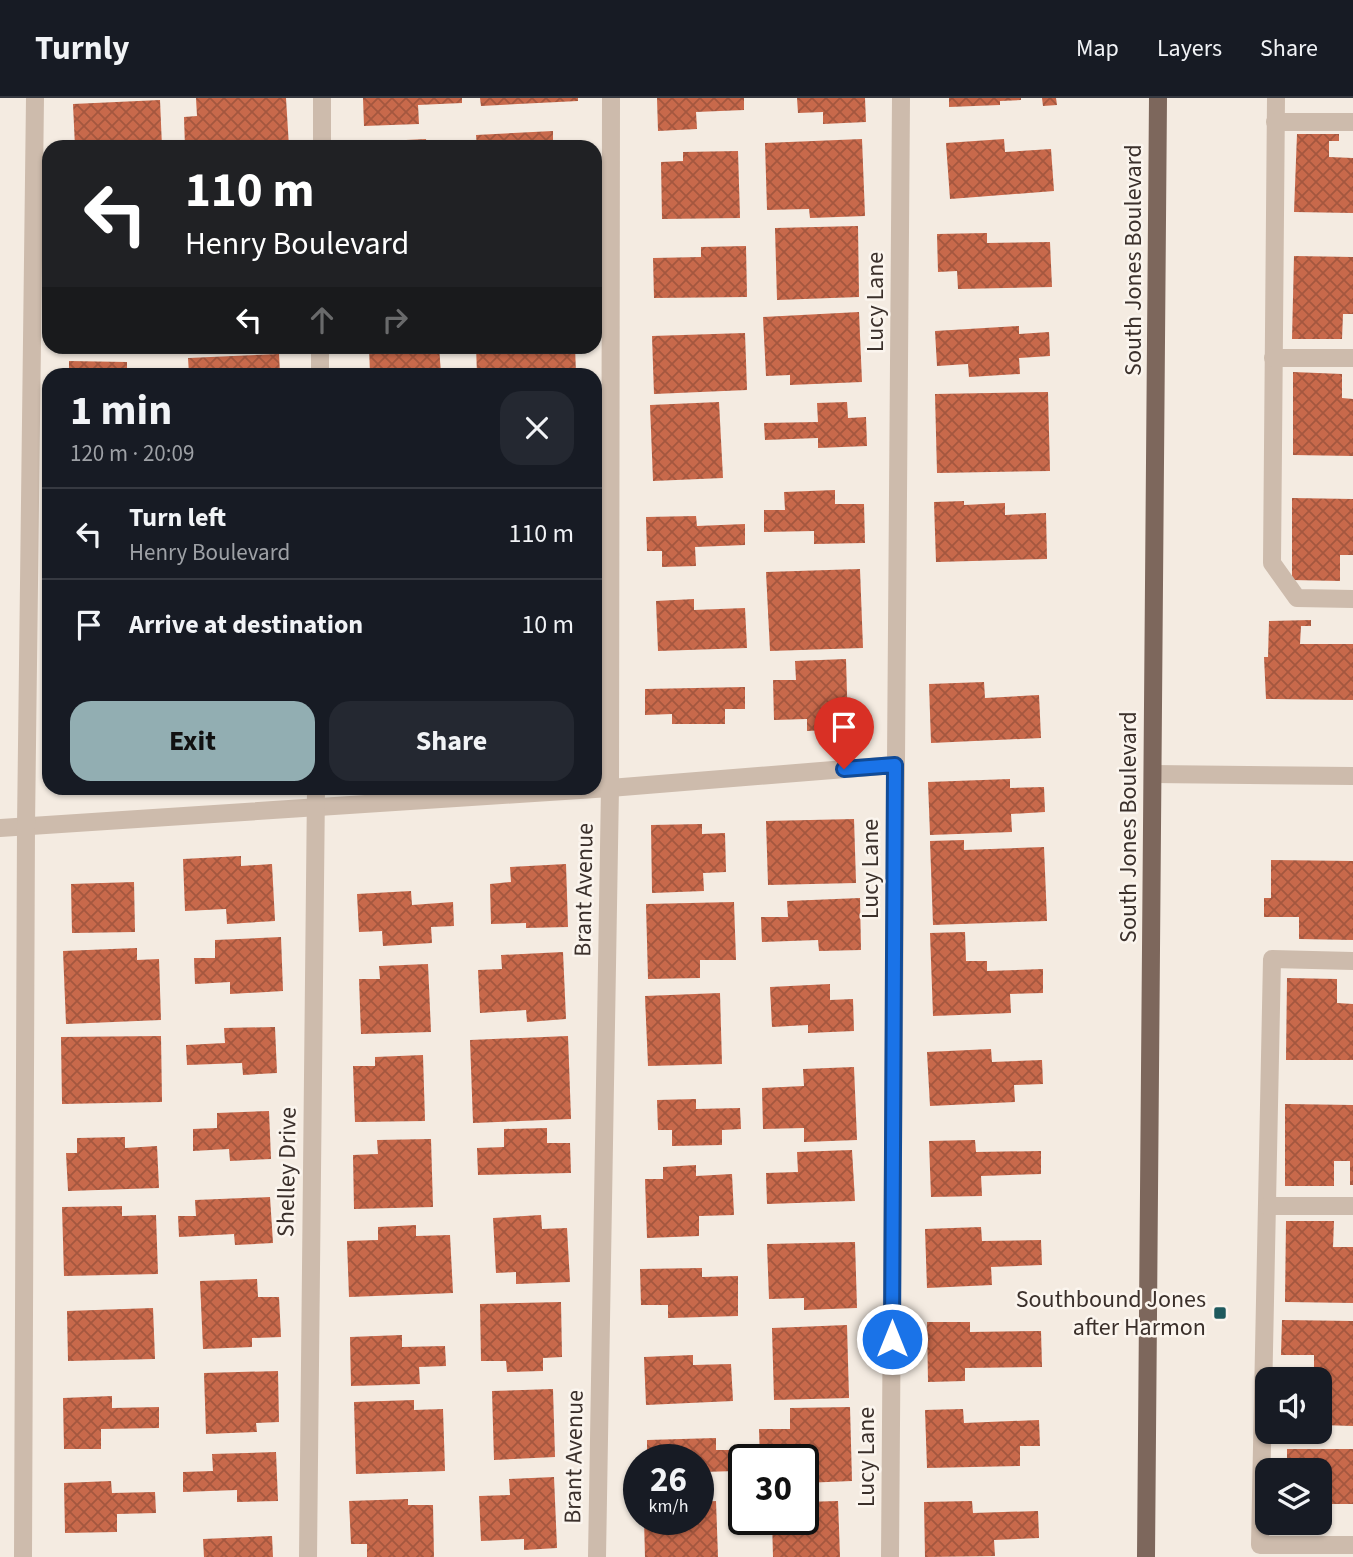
<!DOCTYPE html>
<meta charset="utf-8">
<style>
:root{--surface:#171b24;--page:#242831;--text:#f1f3f6;--muted:#9ea1a6;--line:#363941;--accent:#92aeb2}
body{margin:0;font-family:"Source Sans 3",sans-serif;background:var(--page);color:var(--text);height:100vh;display:flex;flex-direction:column;font-size:26px;white-space:nowrap}
*{box-sizing:border-box;margin:0}
p{font-size:23px;color:var(--muted)}
.icon{flex:none;width:38px;height:38px;fill:none;stroke:currentColor;stroke-width:2;stroke-linecap:round;stroke-linejoin:round}
.map{position:relative;flex:1;overflow:hidden}
.panel{position:absolute;left:42px;top:270px;width:560px;height:427px;display:flex;flex-direction:column;background:var(--surface);border-radius:21px;box-shadow:0 2px 5px #0004}
.panel>*{flex:none}
.top-card{position:absolute;left:42px;top:42px;width:560px;height:214px;border-radius:21px;box-shadow:0 2px 5px #0004;background:#202124;color:#fff;overflow:hidden}
.controls{position:absolute;left:1255px;top:1269px;display:grid;gap:14px}
.controls a{display:grid;place-items:center;width:77px;height:77px;border-radius:14px;background:var(--surface);box-shadow:0 2px 5px #0004;font-size:35px}
.speed{position:absolute;left:623px;top:1346px;display:flex;gap:14px;font-size:35px;font-weight:700;text-align:center}
.speed>*{display:grid;place-content:center;width:91px;height:91px;border-radius:50%;background:var(--surface);box-shadow:0 2px 5px #0004;line-height:1}
.speed small{font-size:18px;font-weight:400}
.speed .limit{border:4px solid #111;border-radius:10px;background:#fff;color:#111}
.pin{position:absolute;display:grid;place-items:center;width:60px;height:60px;color:#fff;margin:-72px -30px;border-radius:50% 50% 50% 0;rotate:-45deg;box-shadow:0 0 7px #0007}
.pin .icon{rotate:45deg}
.me{position:absolute;width:77px;margin:-38px;rotate:0deg;stroke-linejoin:round;filter:drop-shadow(0 0 5px #0008)}
.turn{display:flex;align-items:center;gap:24px;height:147px;padding:0 28px;font-size:32px}
.turn .icon{width:91px;height:91px;stroke-width:2.5}
.turn b{display:block;font-size:49px;line-height:60px}
.lanes{display:flex;align-items:center;height:66px;padding:0 28px;background:#0003;justify-content:center;gap:35px;direction:ltr}
.lanes .off{opacity:.35}
.round{display:grid;place-items:center;flex:none;width:74px;height:74px;border-radius:21px;background:var(--page)}
.summary{display:flex;align-items:center;justify-content:space-between;height:119px;padding:0 28px}
h1{font-size:42px;font-weight:700;line-height:52px}
.cta{display:flex;gap:14px;margin-top:auto;padding:14px 28px}
.cta a{flex:1;height:80px;border-radius:21px;background:var(--accent);color:#111;font-size:28px;font-weight:700;line-height:80px;text-align:center}
.cta a+a{background:var(--page);color:var(--text)}
ul{padding:0;list-style:none}
li{display:flex;align-items:center;gap:21px;height:91px;padding:0 28px;border-top:2px solid var(--line)}
li div{flex:1}
li b{display:block;font-size:26px}
li em{font-style:normal}
header{display:flex;align-items:center;gap:42px;box-sizing:border-box;height:98px;padding:0 35px;background:var(--surface);border-bottom:2px solid var(--line)}
header strong{font-size:33px}
nav{display:flex;gap:38px;margin-inline-start:auto;font-size:24px}
.map>svg:first-child{display:block}
.building{fill:url(#building-cross-hatch)}
.lines{fill:none;stroke-linecap:round;stroke-linejoin:round}
.lane{stroke:#cdbbac;stroke-width:18}
.street{stroke:#cdbbac;stroke-width:18}
.primary{stroke:#7d675c;stroke-width:18}
.route-casing{stroke:#114b97;stroke-width:18}
.route{stroke:#1a73e8;stroke-width:12}
.poi-dot{fill:#1f5a5e;stroke:#fbf5ee;stroke-width:2.5}
.labels{text-anchor:middle;dominant-baseline:central;stroke-width:5;stroke-linejoin:round;paint-order:stroke}
.street-label{font-size:24px;fill:#3b302b;stroke:#fbf5ee}
.poi-label{font-size:24px;fill:#3b302b;stroke:#fbf5ee;text-anchor:end}
</style>
<header>
<strong>Turnly</strong>
<nav><a>Map</a><a>Layers</a><a>Share</a></nav>
</header>
<div class="map">
<svg width="1353" height="1459" viewBox="0 0 1353 1459">
<defs>
<pattern id="building-cross-hatch" width="8" height="8" patternUnits="userSpaceOnUse" patternTransform="scale(1.75)"><rect width="8" height="8" fill="#c8694b"/><path d="M0 0l8 8M0 8l8-8" fill="none" stroke="#a4573f"/></pattern>
</defs>
<rect width="100%" height="100%" fill="#f4ebe1"/>
<g class="building">
<polygon points="196,0 286,0 289,49 185,49 184,19 197,18"/>
<polygon points="363,0 462,0 462,5 418,7 419,26 364,28"/>
<polygon points="480,0 578,0 578,3 481,8"/>
<polygon points="657,0 744,0 744,12 696,14 697,31 658,33"/>
<polygon points="797,0 865,0 866,24 823,26 823,14 798,15"/>
<polygon points="949,0 1021,0 1021,2 1000,3 1000,7 949,9"/>
<polygon points="1042,0 1056,0 1057,7 1043,8"/>
<polygon points="160,2 162,49 75,49 73,6"/>
<polygon points="553,33 553,49 477,49 476,37"/>
<polygon points="1297,36 1339,36 1339,43 1329,43 1329,59 1353,60 1353,115 1294,114"/>
<polygon points="426,41 427,49 366,49 366,44"/>
<polygon points="862,41 865,118 810,120 809,111 767,112 765,45"/>
<polygon points="1004,41 1005,54 1051,51 1054,93 950,101 946,45"/>
<polygon points="738,53 740,120 662,121 661,64 683,63 683,54"/>
<polygon points="858,128 859,199 777,202 775,130"/>
<polygon points="987,135 987,145 1050,144 1052,189 958,191 957,173 938,174 937,136"/>
<polygon points="746,148 747,199 654,200 653,160 701,159 701,149"/>
<polygon points="1294,158 1353,159 1353,216 1343,216 1342,241 1292,241"/>
<polygon points="859,214 862,284 790,287 790,277 766,278 763,219"/>
<polygon points="1019,228 1019,236 1049,234 1050,258 1019,260 1020,276 969,279 968,266 937,268 935,233"/>
<polygon points="745,235 747,292 654,296 652,238"/>
<polygon points="369,248 439,248 441,276 370,276"/>
<polygon points="476,248 575,248 576,276 477,276"/>
<polygon points="279,256 280,276 189,276 188,260"/>
<polygon points="69,263 127,264 127,276 69,276"/>
<polygon points="1293,274 1342,276 1342,300 1353,301 1353,358 1293,357"/>
<polygon points="1048,294 1050,373 937,375 935,296"/>
<polygon points="719,304 723,380 653,383 650,307"/>
<polygon points="847,304 848,320 866,319 867,348 818,350 818,340 765,342 764,325 818,324 817,305"/>
<polygon points="835,392 835,406 864,406 865,445 814,446 814,433 764,434 764,412 785,412 784,394"/>
<polygon points="1292,400 1353,401 1353,457 1340,457 1340,483 1292,482"/>
<polygon points="964,403 964,407 1005,405 1005,417 1046,415 1047,461 936,464 934,404"/>
<polygon points="696,418 697,428 745,426 745,447 695,449 696,468 662,469 662,453 647,453 646,419"/>
<polygon points="860,471 863,550 770,553 766,474"/>
<polygon points="694,501 694,512 745,510 747,550 658,553 656,503"/>
<polygon points="1311,522 1311,528 1301,528 1300,546 1353,546 1353,602 1266,601 1264,559 1268,559 1269,523"/>
<polygon points="846,561 848,631 807,633 807,621 774,622 773,582 796,582 795,563"/>
<polygon points="984,584 985,600 1039,597 1041,640 931,645 929,586"/>
<polygon points="745,589 745,611 725,611 725,626 672,626 672,616 645,617 645,591"/>
<polygon points="1010,681 1010,690 1044,689 1045,714 1011,716 1012,734 930,737 928,684"/>
<polygon points="854,721 856,785 768,787 766,723"/>
<polygon points="702,726 702,736 725,735 726,774 703,775 704,793 652,795 651,727"/>
<polygon points="964,742 964,752 1044,749 1047,823 933,827 930,743"/>
<polygon points="241,758 241,768 272,766 275,823 227,826 226,811 185,813 183,761"/>
<polygon points="1271,762 1353,763 1353,842 1299,841 1299,819 1264,819 1264,800 1271,800"/>
<polygon points="566,766 568,829 526,830 526,825 491,826 490,786 511,784 510,769"/>
<polygon points="134,784 135,834 72,835 71,786"/>
<polygon points="411,793 412,807 453,804 454,828 431,829 432,845 383,848 382,833 359,834 357,796"/>
<polygon points="860,800 861,852 819,853 818,842 762,844 761,819 788,819 787,803"/>
<polygon points="734,804 736,862 700,862 700,880 648,881 646,806"/>
<polygon points="965,834 966,863 987,863 987,873 1043,871 1043,895 1010,896 1011,915 933,918 930,835"/>
<polygon points="281,839 283,893 230,896 230,884 195,886 194,860 215,860 215,842"/>
<polygon points="137,850 137,862 159,861 161,922 66,926 63,853"/>
<polygon points="563,854 566,921 527,924 526,912 480,915 478,872 502,871 501,857"/>
<polygon points="428,866 431,934 361,936 359,881 380,881 379,868"/>
<polygon points="1287,880 1337,881 1337,905 1353,906 1353,962 1286,962"/>
<polygon points="830,886 830,902 853,901 854,933 808,935 808,927 772,929 770,889"/>
<polygon points="720,895 722,966 648,968 645,898"/>
<polygon points="275,929 277,975 243,977 242,965 187,967 186,947 225,945 224,930"/>
<polygon points="161,938 162,1004 62,1006 61,939"/>
<polygon points="568,938 571,1021 473,1025 470,942"/>
<polygon points="991,951 992,964 1042,962 1043,986 1014,987 1015,1004 930,1008 927,954"/>
<polygon points="423,957 425,1023 355,1024 353,968 375,968 375,959"/>
<polygon points="854,969 857,1042 804,1044 804,1030 763,1031 762,990 804,988 803,971"/>
<polygon points="696,1001 696,1011 740,1010 741,1031 722,1032 722,1047 672,1048 672,1032 658,1032 657,1002"/>
<polygon points="1285,1006 1353,1007 1353,1087 1350,1087 1350,1063 1334,1063 1334,1088 1285,1088"/>
<polygon points="269,1013 271,1061 230,1063 229,1051 193,1053 193,1031 217,1030 217,1015"/>
<polygon points="547,1030 547,1045 570,1045 571,1075 478,1077 477,1050 504,1049 504,1031"/>
<polygon points="125,1039 125,1050 157,1048 159,1090 68,1093 66,1055 77,1055 77,1040"/>
<polygon points="431,1041 433,1109 354,1111 353,1057 378,1056 377,1042"/>
<polygon points="975,1042 976,1054 1041,1053 1041,1076 981,1078 982,1098 931,1099 929,1043"/>
<polygon points="852,1052 855,1103 767,1106 766,1075 798,1074 797,1054"/>
<polygon points="696,1067 696,1078 732,1076 734,1117 699,1118 699,1138 647,1140 645,1081 663,1081 663,1069"/>
<polygon points="270,1099 273,1145 235,1147 234,1136 179,1139 178,1118 196,1118 195,1102"/>
<polygon points="122,1108 122,1118 156,1117 158,1176 64,1178 62,1109"/>
<polygon points="541,1117 542,1131 567,1130 570,1184 516,1186 516,1174 496,1175 493,1120"/>
<polygon points="1286,1123 1334,1123 1333,1149 1353,1149 1353,1205 1285,1204"/>
<polygon points="416,1127 416,1138 450,1137 453,1195 349,1199 347,1143 378,1142 378,1129"/>
<polygon points="981,1129 982,1143 1041,1142 1042,1167 991,1169 992,1187 927,1190 925,1131"/>
<polygon points="855,1144 857,1210 804,1212 804,1200 769,1201 767,1146"/>
<polygon points="702,1170 702,1179 738,1178 738,1218 668,1220 668,1207 641,1207 640,1171"/>
<polygon points="257,1181 258,1199 279,1199 281,1239 252,1240 252,1249 203,1251 200,1183"/>
<polygon points="561,1204 562,1259 543,1260 543,1273 507,1274 506,1263 481,1263 480,1206"/>
<polygon points="153,1210 155,1261 68,1263 67,1213"/>
<polygon points="1282,1222 1353,1223 1353,1328 1320,1327 1320,1281 1314,1281 1314,1257 1281,1257"/>
<polygon points="927,1224 970,1224 970,1234 1041,1233 1042,1269 965,1270 965,1283 928,1284"/>
<polygon points="847,1227 849,1300 774,1302 772,1230"/>
<polygon points="402,1237 402,1249 445,1248 446,1268 419,1269 420,1286 351,1288 350,1239"/>
<polygon points="693,1257 693,1267 731,1266 733,1303 646,1307 644,1259"/>
<polygon points="278,1273 279,1324 256,1325 257,1334 206,1336 204,1275"/>
<polygon points="553,1291 555,1359 494,1362 492,1293"/>
<polygon points="112,1298 112,1310 159,1309 159,1330 101,1331 101,1351 64,1351 63,1300"/>
<polygon points="414,1302 414,1312 443,1311 445,1373 356,1376 354,1304"/>
<polygon points="850,1309 852,1383 803,1385 803,1362 760,1362 759,1331 790,1331 790,1310"/>
<polygon points="963,1311 964,1325 1039,1322 1040,1348 1020,1348 1020,1368 927,1370 925,1312"/>
<polygon points="716,1340 716,1352 736,1352 736,1373 702,1374 703,1391 698,1391 698,1362 647,1362 647,1342"/>
<polygon points="1287,1351 1353,1351 1353,1406 1320,1406 1320,1372 1287,1372"/>
<polygon points="276,1354 278,1403 237,1404 237,1392 183,1394 183,1374 213,1373 212,1356"/>
<polygon points="554,1379 557,1450 524,1452 524,1441 481,1443 479,1398 510,1397 509,1381"/>
<polygon points="111,1383 112,1395 155,1394 156,1415 117,1416 117,1434 65,1435 64,1385"/>
<polygon points="408,1401 408,1407 433,1407 434,1459 367,1459 367,1446 351,1446 349,1403"/>
<polygon points="716,1403 718,1459 645,1459 644,1421 698,1421 698,1404"/>
<polygon points="838,1403 840,1459 773,1459 772,1421 803,1421 803,1404"/>
<polygon points="972,1403 973,1415 1038,1413 1039,1440 994,1442 995,1458 925,1459 924,1404"/>
<rect x="1286" y="1424" width="32" height="6"/>
<polygon points="272,1438 273,1459 204,1459 203,1441"/>
</g>
<g class="lines">
<g class="lane">
<polyline points="1276,0 1272,465 1297,500 1353,501"/>
<polyline points="1275,24 1353,24"/>
<polyline points="1273,260 1353,260"/>
<polyline points="1353,863 1272,861 1260,1447 1353,1447"/>
<polyline points="1267,1108 1353,1108"/>
</g>
<g class="street">
<polyline points="322,49 322,0"/>
<polyline points="320,276 320,248"/>
<polyline points="1153,676 1353,678"/>
<polyline points="0,730 610,690 895,667"/>
<polyline points="23,1459 26,728 35,0"/>
<polyline points="308,1459 316,690"/>
<polyline points="597,1459 610,690 611,0"/>
<polyline points="890,1459 901,0"/>
</g>
<polyline class="primary" points="1146,1459 1158,0"/>
</g>
<g class="lines">
<g class="route-casing">
<polyline id="route" points="844,671 895,667 892,1241"/>
</g>
<use href="#route" class="route"/>
</g>
<rect class="poi-dot" x="1213" y="1208" width="14" height="14" rx="3.5"/>
<g class="labels">
<g class="street-label">
<text transform="translate(1133 162) rotate(-90)">South Jones Boulevard</text>
<text transform="translate(875 204) rotate(-90)">Lucy Lane</text>
<text transform="translate(1128 729) rotate(-90)">South Jones Boulevard</text>
<text transform="translate(870 771) rotate(-90)">Lucy Lane</text>
<text transform="translate(584 792) rotate(-89)">Brant Avenue</text>
<text transform="translate(287 1074) rotate(-89)">Shelley Drive</text>
<text transform="translate(574 1359) rotate(-89)">Brant Avenue</text>
<text transform="translate(866 1359) rotate(-90)">Lucy Lane</text>
</g>
<g class="poi-label">
<text x="1206" y="1201">Southbound Jones<tspan x="1206" dy="28">after Harmon</tspan></text>
</g>
</g>
</svg>
<div class="controls">
<a><svg class="icon" aria-label="sound" viewBox="0 0 24 24"><path d="M4 9h4l5-4v14l-5-4H4zM17 9q2 3 0 6"/></svg></a>
<a><svg class="icon" aria-label="layers" viewBox="0 0 24 24"><path d="M12 4l9 5-9 5-9-5zM3 14l9 5 9-5"/></svg></a>
</div>
<div class="speed"><div>26<small>km/h</small></div><div class="limit">30</div></div>
<div class="pin" style="left:844px;top:671px;background:#d93025"><svg class="icon" aria-label="arrive" viewBox="0 0 24 24"><path d="M6 21V4h12l-3 4 3 4H6"/></svg></div>
<svg class="me" style="left:892px;top:1241px" viewBox="-20 -20 40 40"><circle r="17" fill="#1a73e8" stroke="#fff" stroke-width="3"/><path d="M0-11L8 9 0 5-8 9z" fill="#fff"/></svg>
<div class="top-card">
<div class="turn"><svg class="icon" aria-label="left" viewBox="0 0 24 24"><path d="M17 20v-9H6M10 6l-5 5 5 5"/></svg><div><b>110 m</b>Henry Boulevard</div></div>
<div class="lanes"><svg class="icon" aria-label="left" viewBox="0 0 24 24"><path d="M17 20v-9H6M10 6l-5 5 5 5"/></svg><svg class="icon off" aria-label="ahead" viewBox="0 0 24 24"><path d="M12 20V5M6 11l6-6 6 6"/></svg><svg class="icon off" aria-label="right" viewBox="0 0 24 24"><path d="M7 20v-9h11M14 6l5 5-5 5"/></svg></div>
</div>
<section class="panel">
<div class="summary"><div><h1>1 min</h1><p>120 m · 20:09</p></div><a class="round"><svg class="icon" aria-label="close" viewBox="0 0 24 24"><path d="M6 6l12 12M18 6L6 18"/></svg></a></div>
<ul>
<li><svg class="icon" aria-label="left" viewBox="0 0 24 24"><path d="M17 20v-9H6M10 6l-5 5 5 5"/></svg><div><b>Turn left</b><p>Henry Boulevard</p></div><em>110 m</em></li>
<li><svg class="icon" aria-label="arrive" viewBox="0 0 24 24"><path d="M6 21V4h12l-3 4 3 4H6"/></svg><div><b>Arrive at destination</b></div><em>10 m</em></li>
</ul>
<div class="cta"><a>Exit</a><a>Share</a></div>
</section>
</div>
